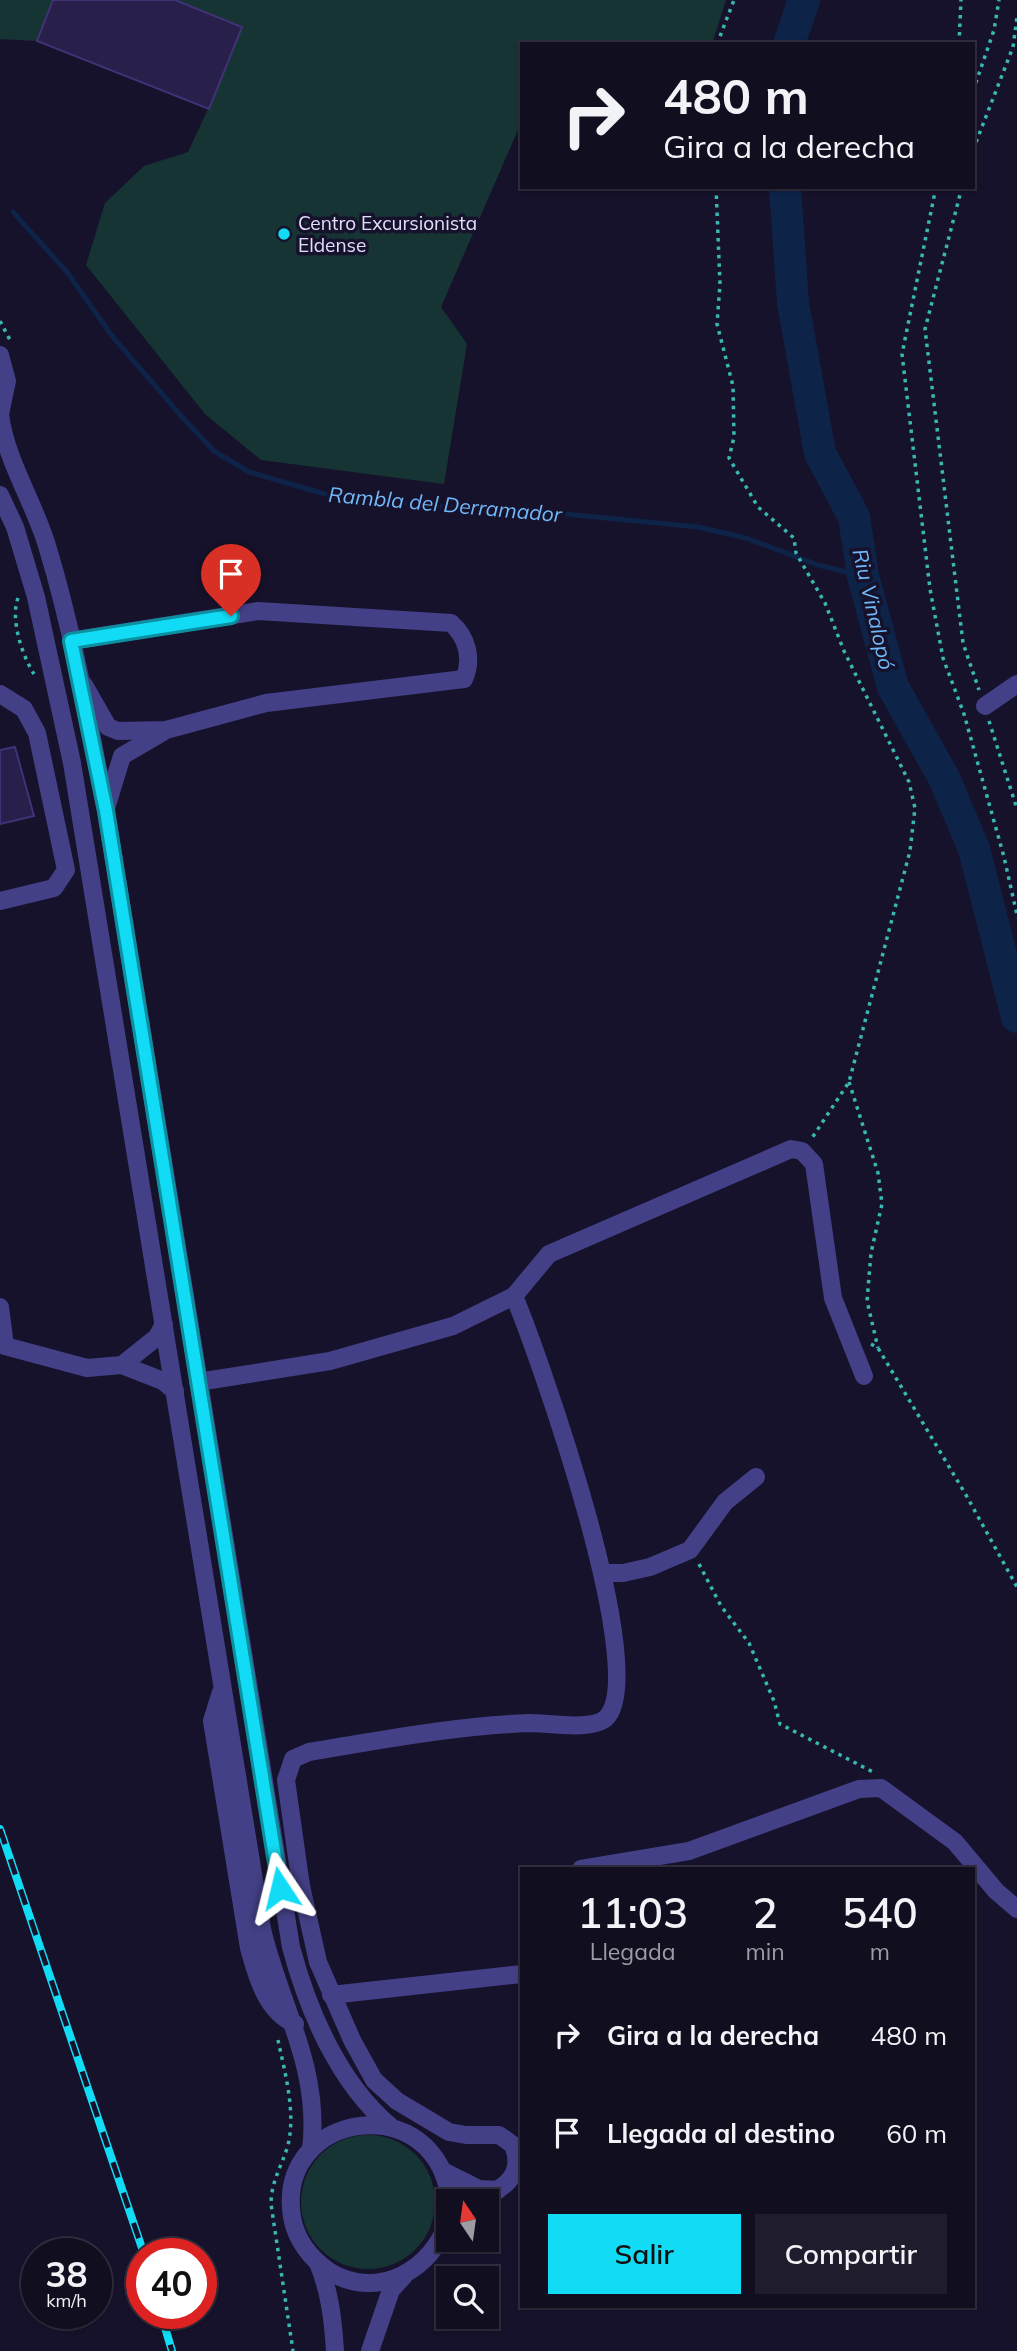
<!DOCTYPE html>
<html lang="es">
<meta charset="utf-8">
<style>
:root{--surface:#110e20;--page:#1e1c2d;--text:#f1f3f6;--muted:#9c9ca5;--line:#302e3e;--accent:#12dcf5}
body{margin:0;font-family:Mulish,sans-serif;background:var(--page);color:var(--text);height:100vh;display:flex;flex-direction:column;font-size:26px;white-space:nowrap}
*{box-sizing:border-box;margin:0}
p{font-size:23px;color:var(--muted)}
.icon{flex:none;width:38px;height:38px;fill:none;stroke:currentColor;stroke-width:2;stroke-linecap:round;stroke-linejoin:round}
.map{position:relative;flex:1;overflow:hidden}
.sheet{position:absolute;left:520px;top:1867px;width:455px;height:441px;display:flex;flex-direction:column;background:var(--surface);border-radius:0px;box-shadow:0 2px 5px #0004,0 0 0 2px var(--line)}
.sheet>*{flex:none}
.top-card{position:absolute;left:520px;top:42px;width:455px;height:147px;border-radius:0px;box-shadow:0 2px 5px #0004,0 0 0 2px var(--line);background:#110e20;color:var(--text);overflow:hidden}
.needle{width:46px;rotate:347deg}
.buttons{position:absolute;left:436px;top:2189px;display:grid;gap:14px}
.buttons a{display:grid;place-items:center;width:63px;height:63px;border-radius:0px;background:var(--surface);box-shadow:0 2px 5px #0004,0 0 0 2px var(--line);font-size:35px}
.speed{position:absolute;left:21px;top:2238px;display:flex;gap:14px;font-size:35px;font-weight:700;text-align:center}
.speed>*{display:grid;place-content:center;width:91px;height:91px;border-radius:50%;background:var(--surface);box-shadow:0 2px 5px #0004,0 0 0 2px var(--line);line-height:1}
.speed small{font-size:18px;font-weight:400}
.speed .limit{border:10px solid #d22;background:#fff;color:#111}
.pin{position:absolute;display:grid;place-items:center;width:60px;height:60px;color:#fff;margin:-72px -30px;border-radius:50% 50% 50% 0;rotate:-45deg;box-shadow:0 0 7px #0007}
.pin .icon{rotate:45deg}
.me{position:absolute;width:77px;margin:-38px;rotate:350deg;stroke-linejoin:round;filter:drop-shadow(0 0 5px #0008)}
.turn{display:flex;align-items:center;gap:24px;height:147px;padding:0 28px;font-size:32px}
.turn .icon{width:91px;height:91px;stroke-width:2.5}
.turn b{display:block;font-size:49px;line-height:60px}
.eta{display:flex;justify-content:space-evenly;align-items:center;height:119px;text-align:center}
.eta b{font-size:42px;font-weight:600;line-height:49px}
.button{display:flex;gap:14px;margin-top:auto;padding:14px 28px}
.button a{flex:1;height:80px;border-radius:0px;background:var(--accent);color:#111;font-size:28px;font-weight:600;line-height:80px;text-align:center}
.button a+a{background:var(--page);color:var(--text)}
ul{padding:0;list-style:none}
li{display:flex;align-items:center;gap:21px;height:98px;padding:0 28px}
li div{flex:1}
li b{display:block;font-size:26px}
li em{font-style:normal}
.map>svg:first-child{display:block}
.green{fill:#163434}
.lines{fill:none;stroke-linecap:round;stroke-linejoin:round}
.stream{stroke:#0e2348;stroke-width:5}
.river{stroke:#0e2348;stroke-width:32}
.building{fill:#281f4b;stroke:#403276;stroke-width:2}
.path{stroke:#37b8b2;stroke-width:3.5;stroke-dasharray:3.5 5;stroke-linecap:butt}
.minor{stroke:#434087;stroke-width:18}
.rail-casing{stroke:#12dcf5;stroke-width:8}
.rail{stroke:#17122b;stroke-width:5;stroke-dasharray:16;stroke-linecap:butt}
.route-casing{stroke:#0c8f9f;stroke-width:18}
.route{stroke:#12dcf5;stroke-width:12}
.poi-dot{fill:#12dcf5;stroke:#17122b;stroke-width:2.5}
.labels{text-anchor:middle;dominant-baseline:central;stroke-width:7;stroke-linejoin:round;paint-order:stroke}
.poi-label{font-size:19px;fill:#e1ddfe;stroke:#17122b;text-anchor:start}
.water-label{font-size:21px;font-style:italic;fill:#70b8f9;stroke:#17122b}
</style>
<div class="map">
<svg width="1017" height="2351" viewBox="0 0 1017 2351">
<rect width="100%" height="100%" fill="#17122b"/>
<g class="green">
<polygon points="0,0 726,0 712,44 522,44 521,123 441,307 467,344 444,484 261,460 205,414 86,265 105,203 144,166 188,152 208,109 37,41 0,39"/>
<circle cx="368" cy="2202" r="67"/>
</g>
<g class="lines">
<polyline class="stream" points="13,212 67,272 112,336 183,418 214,451 249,472 335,497 443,507 524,510 698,527 746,538 818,565 863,576"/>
<g class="river">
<polyline points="789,44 804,0"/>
<polyline points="785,187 793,303 820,453 854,517 863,576 893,687 944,778 974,849 1017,1017"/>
</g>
</g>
<g class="building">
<polygon points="53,0 175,0 242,27 209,109 37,41"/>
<polygon points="15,747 34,816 0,824 0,750"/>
</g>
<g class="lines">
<g class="path">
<polyline points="717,44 734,0"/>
<polyline points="959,44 961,0"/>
<polyline points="973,91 994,30 999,0"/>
<polyline points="973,150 1013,47 1017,17"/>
<polyline points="716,187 720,284 717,324 733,386 734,437 729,458 758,507 794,538 796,553 825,603 844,651 909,782 915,808 910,851 849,1082 812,1138"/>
<polyline points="936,187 902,354 930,589 943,658 964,714 1004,857 1017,915"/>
<polyline points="962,187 925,329 963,643 979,690"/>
<polyline points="0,321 10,340"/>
<path d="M18,598C10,619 22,655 34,674"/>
<polyline points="989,721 1017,809"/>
<polyline points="849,1082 878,1173 882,1204 871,1253 867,1301 878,1348"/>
<polyline points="871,1344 878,1348 966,1495 1017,1587"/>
<polyline points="699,1564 721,1606 749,1643 774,1701 780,1724 875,1773"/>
<path d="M278,2040C285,2073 296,2112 288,2145C282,2166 271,2181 271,2204L293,2351"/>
</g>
<g class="minor">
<polyline points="0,355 7,381 0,414"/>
<path d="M0,414C6,462 35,503 48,549C74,635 89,724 106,811L291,1947C308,2011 339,2083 390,2126"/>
<path d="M0,495L15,527L36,597L72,763L262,1929C280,2006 321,2067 311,2150"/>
<path d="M71,641L258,611L451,623C467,637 473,659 464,679L266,703L166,730L118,731L108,727L84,685"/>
<polyline points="0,694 24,709 37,733 66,870 54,888 0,901"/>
<polyline points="985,706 1017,684"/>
<polyline points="106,808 122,756 163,732"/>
<polyline points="0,1307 5,1346 87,1368 122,1365 163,1381 175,1391"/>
<polyline points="122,1365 157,1337 164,1324"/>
<polyline points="198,1382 330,1361 453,1326 514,1296 549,1254 791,1149 802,1151 814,1164 833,1298 864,1376"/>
<polyline points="602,1573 623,1573 650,1567 690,1550 725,1502 756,1477"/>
<path d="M221,1692L212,1721L249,1948C257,1977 266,2011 295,2024"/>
<polyline points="581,1869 689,1851 859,1789 881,1788 955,1842 996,1891 1017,1909"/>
<polyline points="331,1995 522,1974"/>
<polyline points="443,2171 479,2189 498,2190"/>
<path d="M472,2202C498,2191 527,2179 513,2145L499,2135H466L449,2132L397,2101L374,2080L352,2040L318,1962L301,1886L286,1780L293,1759L309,1752C382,1740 454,1726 529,1723C549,1723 592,1731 606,1718C652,1674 539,1356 514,1296"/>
<path d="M448,2220C434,2269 378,2301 330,2272C311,2259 296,2240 292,2217C275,2109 439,2087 450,2202"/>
<path d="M318,2263C330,2292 333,2320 335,2351"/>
<polyline points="370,2351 391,2290 404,2276"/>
</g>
<g class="rail-casing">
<g id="rail">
<polyline points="0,1829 144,2254"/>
<polyline points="161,2314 172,2351"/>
</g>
</g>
<use href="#rail" class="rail"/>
</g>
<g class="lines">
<g class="route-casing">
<polyline id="route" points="231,616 71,641 106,811 280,1888"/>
</g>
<use href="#route" class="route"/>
</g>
<circle class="poi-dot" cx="284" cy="234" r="7"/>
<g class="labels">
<g class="poi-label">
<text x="298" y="223">Centro Excursionista<tspan x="298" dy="22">Eldense</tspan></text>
</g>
<g class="water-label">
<text transform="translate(445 504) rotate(5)">Rambla del Derramador</text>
<text transform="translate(874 609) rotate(77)">Riu Vinalopó</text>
</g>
</g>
</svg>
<div class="buttons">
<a><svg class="needle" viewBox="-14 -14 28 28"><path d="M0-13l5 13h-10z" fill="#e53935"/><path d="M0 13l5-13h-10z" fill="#9c9ca5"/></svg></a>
<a><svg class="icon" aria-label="search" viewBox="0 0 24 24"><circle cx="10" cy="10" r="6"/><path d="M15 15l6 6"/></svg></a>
</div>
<div class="speed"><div>38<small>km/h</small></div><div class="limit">40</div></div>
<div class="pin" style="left:231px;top:616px;background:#d93025"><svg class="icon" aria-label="arrive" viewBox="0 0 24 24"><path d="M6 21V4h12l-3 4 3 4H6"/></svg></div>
<svg class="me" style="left:280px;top:1888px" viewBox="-20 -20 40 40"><path d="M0-17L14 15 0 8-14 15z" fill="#12dcf5" stroke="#fff" stroke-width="4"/></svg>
<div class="top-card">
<div class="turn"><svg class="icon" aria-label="right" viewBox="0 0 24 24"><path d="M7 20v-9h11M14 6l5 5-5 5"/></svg><div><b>480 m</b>Gira a la derecha</div></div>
</div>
<section class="sheet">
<div class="eta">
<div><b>11:03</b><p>Llegada</p></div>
<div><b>2</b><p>min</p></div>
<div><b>540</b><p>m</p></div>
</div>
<ul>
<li><svg class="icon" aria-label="right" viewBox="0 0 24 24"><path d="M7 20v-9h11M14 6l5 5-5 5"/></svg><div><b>Gira a la derecha</b></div><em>480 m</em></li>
<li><svg class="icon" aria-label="arrive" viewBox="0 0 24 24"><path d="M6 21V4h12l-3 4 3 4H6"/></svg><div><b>Llegada al destino</b></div><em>60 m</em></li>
</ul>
<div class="button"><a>Salir</a><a>Compartir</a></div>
</section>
</div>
